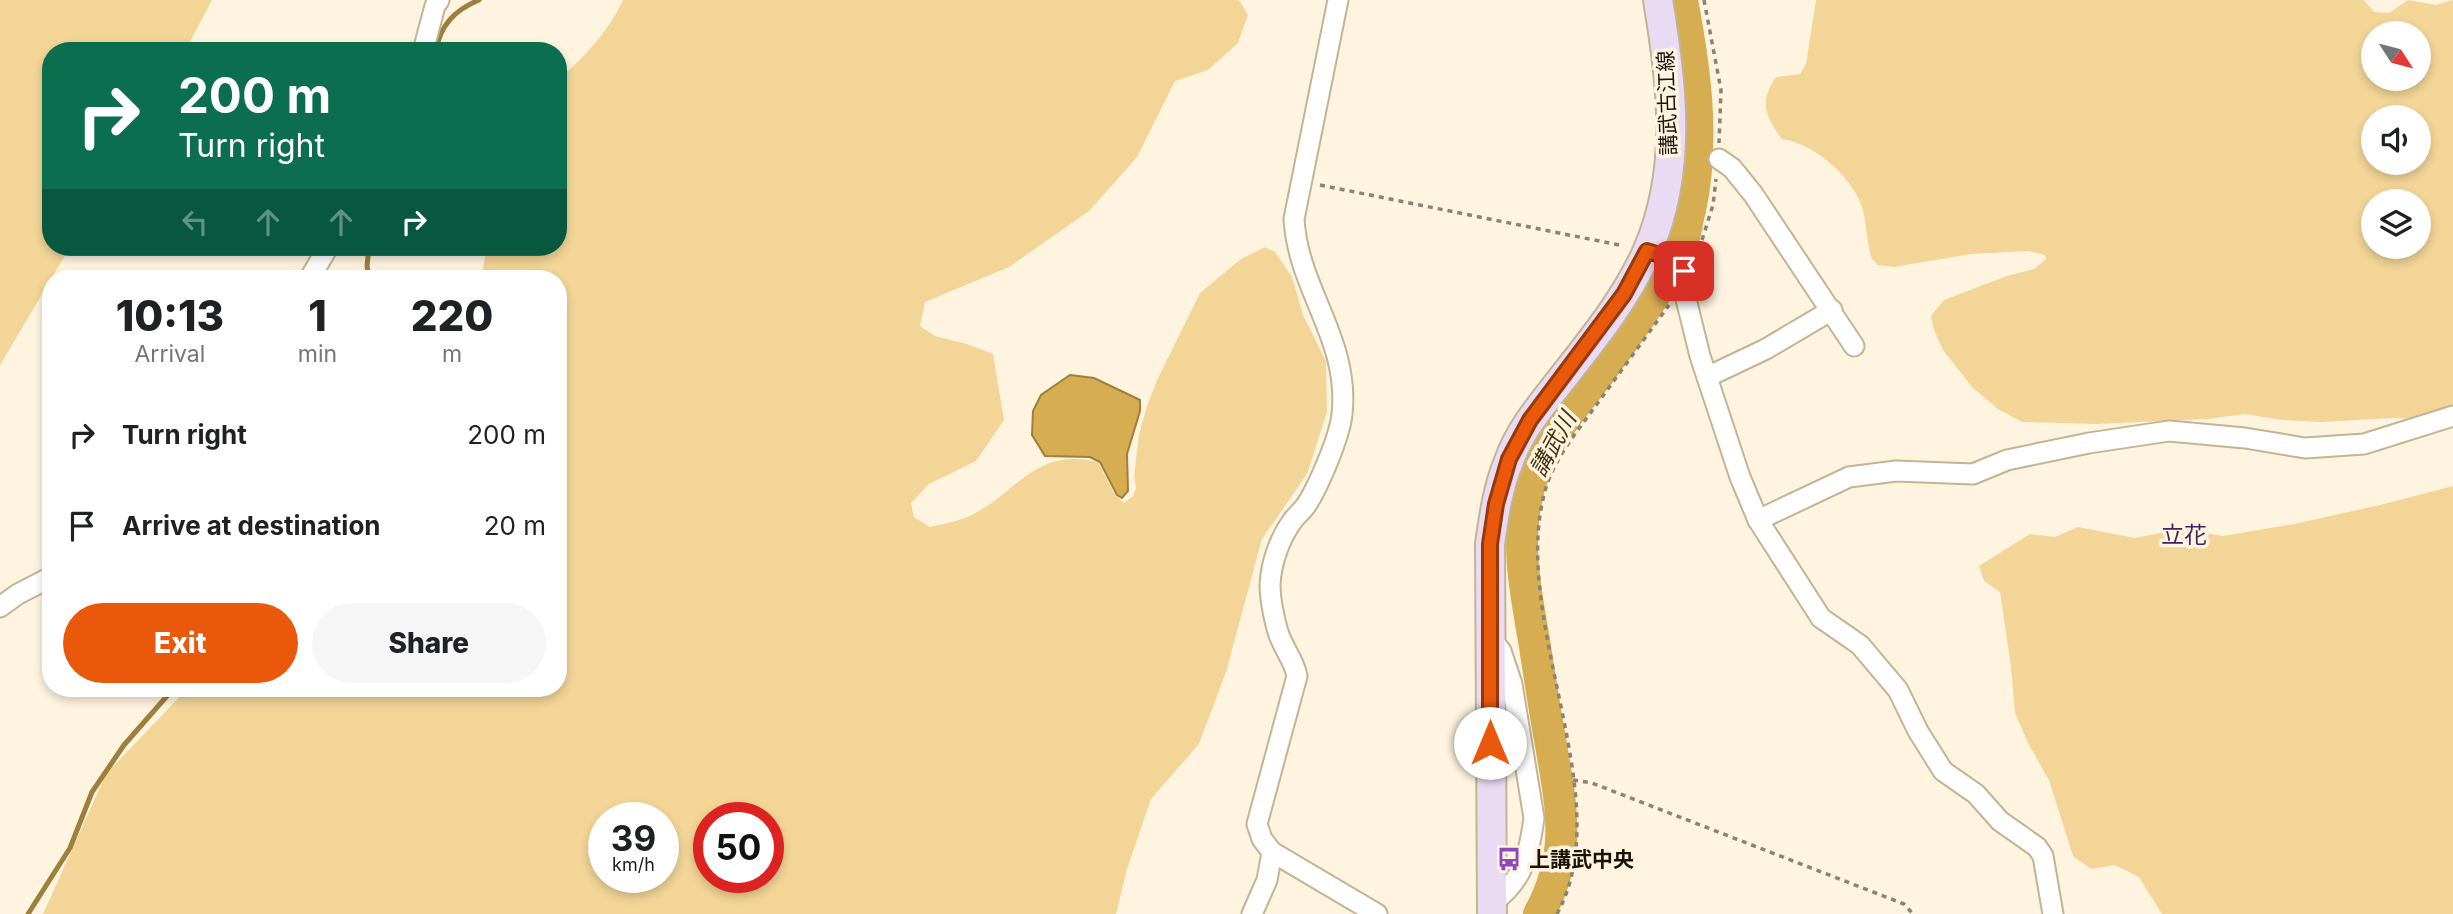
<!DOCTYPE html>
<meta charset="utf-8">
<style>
:root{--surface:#fff;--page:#f6f6f6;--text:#202124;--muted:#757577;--accent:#ea580c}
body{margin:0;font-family:Inter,"Noto Sans JP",sans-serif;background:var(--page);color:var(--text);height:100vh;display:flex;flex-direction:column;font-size:26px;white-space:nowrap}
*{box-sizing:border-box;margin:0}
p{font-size:23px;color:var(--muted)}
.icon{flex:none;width:38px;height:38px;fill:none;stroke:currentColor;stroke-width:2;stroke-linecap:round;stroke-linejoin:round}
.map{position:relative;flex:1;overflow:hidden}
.panel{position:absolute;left:42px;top:270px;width:525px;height:427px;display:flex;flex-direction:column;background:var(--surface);border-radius:28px;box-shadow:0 4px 10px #0003}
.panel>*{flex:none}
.top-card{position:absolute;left:42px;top:42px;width:525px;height:214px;border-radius:28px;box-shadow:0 4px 10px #0003;background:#0b6e4f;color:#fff;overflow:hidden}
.needle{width:46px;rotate:126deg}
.fabs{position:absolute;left:2361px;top:21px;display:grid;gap:14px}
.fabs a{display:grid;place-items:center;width:70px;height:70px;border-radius:50%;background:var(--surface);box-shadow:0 4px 10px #0003;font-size:35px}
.speed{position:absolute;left:588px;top:802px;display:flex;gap:14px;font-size:35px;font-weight:700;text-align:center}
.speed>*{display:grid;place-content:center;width:91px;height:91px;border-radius:50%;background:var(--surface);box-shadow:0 4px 10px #0003;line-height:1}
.speed small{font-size:18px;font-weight:400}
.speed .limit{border:10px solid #d22;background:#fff;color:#111}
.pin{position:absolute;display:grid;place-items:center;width:60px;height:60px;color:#fff;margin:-30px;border-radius:14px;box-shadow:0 4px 10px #0006}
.me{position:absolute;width:77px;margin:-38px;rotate:0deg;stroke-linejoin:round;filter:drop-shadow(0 0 5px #0008)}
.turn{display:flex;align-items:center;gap:24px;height:147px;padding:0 21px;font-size:32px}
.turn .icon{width:91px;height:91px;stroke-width:2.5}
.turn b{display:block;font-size:49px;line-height:60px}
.lanes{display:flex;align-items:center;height:66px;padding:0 21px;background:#0003;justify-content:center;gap:35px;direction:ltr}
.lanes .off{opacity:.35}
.eta{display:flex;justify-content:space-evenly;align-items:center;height:119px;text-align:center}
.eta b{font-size:42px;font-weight:800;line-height:49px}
.action{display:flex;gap:14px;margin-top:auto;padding:14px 21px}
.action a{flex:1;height:80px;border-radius:42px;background:var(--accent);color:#fff;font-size:28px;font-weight:800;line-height:80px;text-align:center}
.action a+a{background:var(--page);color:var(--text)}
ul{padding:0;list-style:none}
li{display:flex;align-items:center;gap:21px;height:91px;padding:0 21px}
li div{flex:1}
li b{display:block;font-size:26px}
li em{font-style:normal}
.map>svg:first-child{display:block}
.green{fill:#f3d597;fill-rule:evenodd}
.water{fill:#d7ad52;stroke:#9e7f3c;stroke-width:2}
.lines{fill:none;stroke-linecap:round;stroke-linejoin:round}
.stream{stroke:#9e7f3c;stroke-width:5}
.river{stroke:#d7ad52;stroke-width:32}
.street-casing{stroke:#c4b494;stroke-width:23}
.secondary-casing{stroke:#c4b494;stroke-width:32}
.path{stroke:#8b8373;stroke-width:3.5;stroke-dasharray:5 5;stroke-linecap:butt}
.street{stroke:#fff;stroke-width:19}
.secondary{stroke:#e9dbf3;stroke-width:28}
.route-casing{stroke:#983908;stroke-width:18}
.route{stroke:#ea580c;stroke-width:12}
.labels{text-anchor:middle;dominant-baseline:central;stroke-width:7;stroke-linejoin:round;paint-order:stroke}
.street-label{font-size:21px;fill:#1a1408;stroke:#fef4e0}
.poi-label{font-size:21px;font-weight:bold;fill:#1a1408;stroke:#fef4e0;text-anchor:start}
.water-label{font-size:23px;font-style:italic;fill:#45340c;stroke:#fef4e0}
.neighbourhood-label{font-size:23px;fill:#442159;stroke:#fef4e0}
</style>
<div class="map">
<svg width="2453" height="914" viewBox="0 0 2453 914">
<rect width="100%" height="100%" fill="#fef4e0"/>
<g class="green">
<polygon points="0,0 212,0 185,51 51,51 51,247 70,247 0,365"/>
<path d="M623,0H1239L1248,15L1238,43L1208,70L1175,81L1137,157L1089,211L1009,267L925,302L920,326L935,336L967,344L993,354L1004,420L976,461L929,484L911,503L914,517L930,527C942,524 956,522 967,517C1016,496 1033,446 1098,462L1115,495L1124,503L1133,496L1136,488L1134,476L1139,435L1147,406L1158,378L1200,293L1241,259L1265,247L1275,252L1292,277L1303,315L1326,361L1327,412L1307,474L1262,539L1226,672L1199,744L1151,799L1127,869L1116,914H43L106,774L188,688H558V278H481L487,247H558V79C584,59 609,30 623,0ZM604,817H663V877H604ZM709,817H768V877H709Z"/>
<path d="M1816,0H2364L2374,12L2389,13L2408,0L2436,5L2453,0V406L2418,419L2393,418L2322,422L2282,420L2245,414L2207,419L2097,424L2022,422L1998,409L1972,387L1943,350L1934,330L1931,316L1944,300L2007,276L2034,269L2046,259L2045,255L2028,251L1971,254L1894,267L1878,265L1872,259C1866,241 1867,221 1861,204C1849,174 1814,144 1782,139C1765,116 1759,102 1776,77L1800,74L1806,64ZM2373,33H2418V79H2373ZM2373,117H2418V163H2373ZM2373,201H2418V247H2373Z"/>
<polygon points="2453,486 2453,914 2162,914 2139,877 2115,865 2091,869 2073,856 2049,780 2029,745 2015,713 2011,666 2000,592 1984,581 1979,566 2030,534 2055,537 2078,527 2135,538 2181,529 2223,536 2294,524 2380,505"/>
</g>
<polygon class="water" points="1070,375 1094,378 1140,400 1140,411 1127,454 1128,491 1122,498 1117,495 1100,462 1090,457 1045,456 1032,435 1033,411 1041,395"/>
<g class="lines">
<g class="stream">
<path d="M436,51C440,25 455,10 479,0"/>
<polyline points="369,278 367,266 369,247"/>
<polyline points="28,914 70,848 92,792 124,745 174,688"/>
</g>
<path class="river" d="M1539,914C1573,853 1561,805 1550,739C1544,706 1539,673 1534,640C1525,589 1515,540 1529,488C1542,440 1579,402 1607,363C1632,328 1668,280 1683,241C1686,232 1687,220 1690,210C1705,141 1695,69 1682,0"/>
<g class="street-casing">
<g id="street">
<path d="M1338,0L1294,219C1298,290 1350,339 1342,414C1340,436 1319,485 1307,504C1303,510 1297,515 1293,520C1280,538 1271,562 1270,585C1270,598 1274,619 1278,632C1283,648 1294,660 1297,676L1257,824L1262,839L1272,852L1377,914"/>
<polyline points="423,51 435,6 439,0"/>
<polyline points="1719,159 1732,168 1753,194 1854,346"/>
<polyline points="1647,251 1663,256 1689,277 1686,299 1700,356 1740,477 1758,520 1821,618 1860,645 1898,690 1918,731 1943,771 1976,794 2000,821 2037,847 2043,856 2053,914"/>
<polyline points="310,278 328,247"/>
<polyline points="1707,377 1766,349 1832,310"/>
<polyline points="1758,520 1849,477 1896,471 1973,474 2007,460 2089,443 2169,431 2245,438 2305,448 2364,444 2453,416"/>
<polyline points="0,607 18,594 51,577"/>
<path d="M1492,903C1523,881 1529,855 1534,818L1512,684L1501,651L1492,640"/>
<polyline points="1252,914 1267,880 1272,852"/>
</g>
</g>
<g class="secondary-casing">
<path id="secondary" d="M1492,914L1490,544C1494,516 1498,487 1509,461C1519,432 1539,408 1557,385C1590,343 1625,301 1647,252C1683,170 1672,86 1658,0"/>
</g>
<g class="path">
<polyline points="1704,0 1721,90 1719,143"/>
<polyline points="1320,185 1624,246"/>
<polyline points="1696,259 1713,205 1716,179"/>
<polyline points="1573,780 1592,783 1904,904 1913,914"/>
<path d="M1557,914C1620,799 1511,625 1544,495C1552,461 1577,432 1597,404C1621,371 1645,338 1669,305"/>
</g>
<use href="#street" class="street"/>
<use href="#secondary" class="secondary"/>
</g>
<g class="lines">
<g class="route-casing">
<polyline id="route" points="1490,743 1490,544 1496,504 1509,459 1530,420 1624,294 1647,251 1663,256 1684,271"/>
</g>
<use href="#route" class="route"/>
</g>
<defs>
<g id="bus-bare" transform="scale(1.89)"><path d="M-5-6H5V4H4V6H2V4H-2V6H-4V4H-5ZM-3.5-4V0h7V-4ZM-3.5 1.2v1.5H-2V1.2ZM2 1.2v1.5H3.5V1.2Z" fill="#8f47ba" stroke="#fef4e0" stroke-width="2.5" paint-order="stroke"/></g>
</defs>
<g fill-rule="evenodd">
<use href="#bus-bare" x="1509" y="859"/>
</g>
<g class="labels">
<g class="street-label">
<text transform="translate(1667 103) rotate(-92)">講武古江線</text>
</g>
<g class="poi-label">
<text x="1529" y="859">上講武中央</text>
</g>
<g class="water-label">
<text transform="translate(1553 444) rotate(-61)">講武川</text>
</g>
<g class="neighbourhood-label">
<text x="2184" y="535">立花</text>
</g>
</g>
</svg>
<div class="fabs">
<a><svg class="needle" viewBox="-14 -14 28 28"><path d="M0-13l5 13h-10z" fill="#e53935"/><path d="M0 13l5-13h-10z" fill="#757577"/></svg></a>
<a><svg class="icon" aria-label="sound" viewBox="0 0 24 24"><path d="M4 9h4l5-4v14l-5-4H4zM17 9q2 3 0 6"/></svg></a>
<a><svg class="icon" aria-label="layers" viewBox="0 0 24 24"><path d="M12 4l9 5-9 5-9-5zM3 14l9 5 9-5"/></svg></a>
</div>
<div class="speed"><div>39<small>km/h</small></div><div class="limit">50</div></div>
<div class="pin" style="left:1684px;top:271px;background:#d93025"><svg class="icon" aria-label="arrive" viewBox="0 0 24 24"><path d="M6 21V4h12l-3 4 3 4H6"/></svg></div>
<svg class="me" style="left:1490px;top:743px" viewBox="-20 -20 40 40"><circle r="19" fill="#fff"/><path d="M0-13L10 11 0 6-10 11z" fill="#ea580c"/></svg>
<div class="top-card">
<div class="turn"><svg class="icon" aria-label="right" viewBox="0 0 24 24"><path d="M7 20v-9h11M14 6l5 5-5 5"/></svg><div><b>200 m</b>Turn right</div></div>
<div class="lanes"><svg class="icon off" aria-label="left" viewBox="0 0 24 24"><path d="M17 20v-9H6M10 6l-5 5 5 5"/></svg><svg class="icon off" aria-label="ahead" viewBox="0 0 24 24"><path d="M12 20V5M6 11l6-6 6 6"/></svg><svg class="icon off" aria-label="ahead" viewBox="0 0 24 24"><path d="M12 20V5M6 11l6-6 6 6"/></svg><svg class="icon" aria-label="right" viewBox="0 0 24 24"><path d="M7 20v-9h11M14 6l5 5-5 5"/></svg></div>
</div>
<section class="panel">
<div class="eta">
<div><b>10:13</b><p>Arrival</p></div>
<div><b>1</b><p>min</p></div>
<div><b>220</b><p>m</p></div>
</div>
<ul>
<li><svg class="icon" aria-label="right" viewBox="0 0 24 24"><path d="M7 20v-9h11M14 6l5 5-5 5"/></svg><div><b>Turn right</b></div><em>200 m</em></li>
<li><svg class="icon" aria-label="arrive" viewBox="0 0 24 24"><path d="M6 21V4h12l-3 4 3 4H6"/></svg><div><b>Arrive at destination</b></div><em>20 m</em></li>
</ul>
<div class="action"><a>Exit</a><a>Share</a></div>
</section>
</div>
